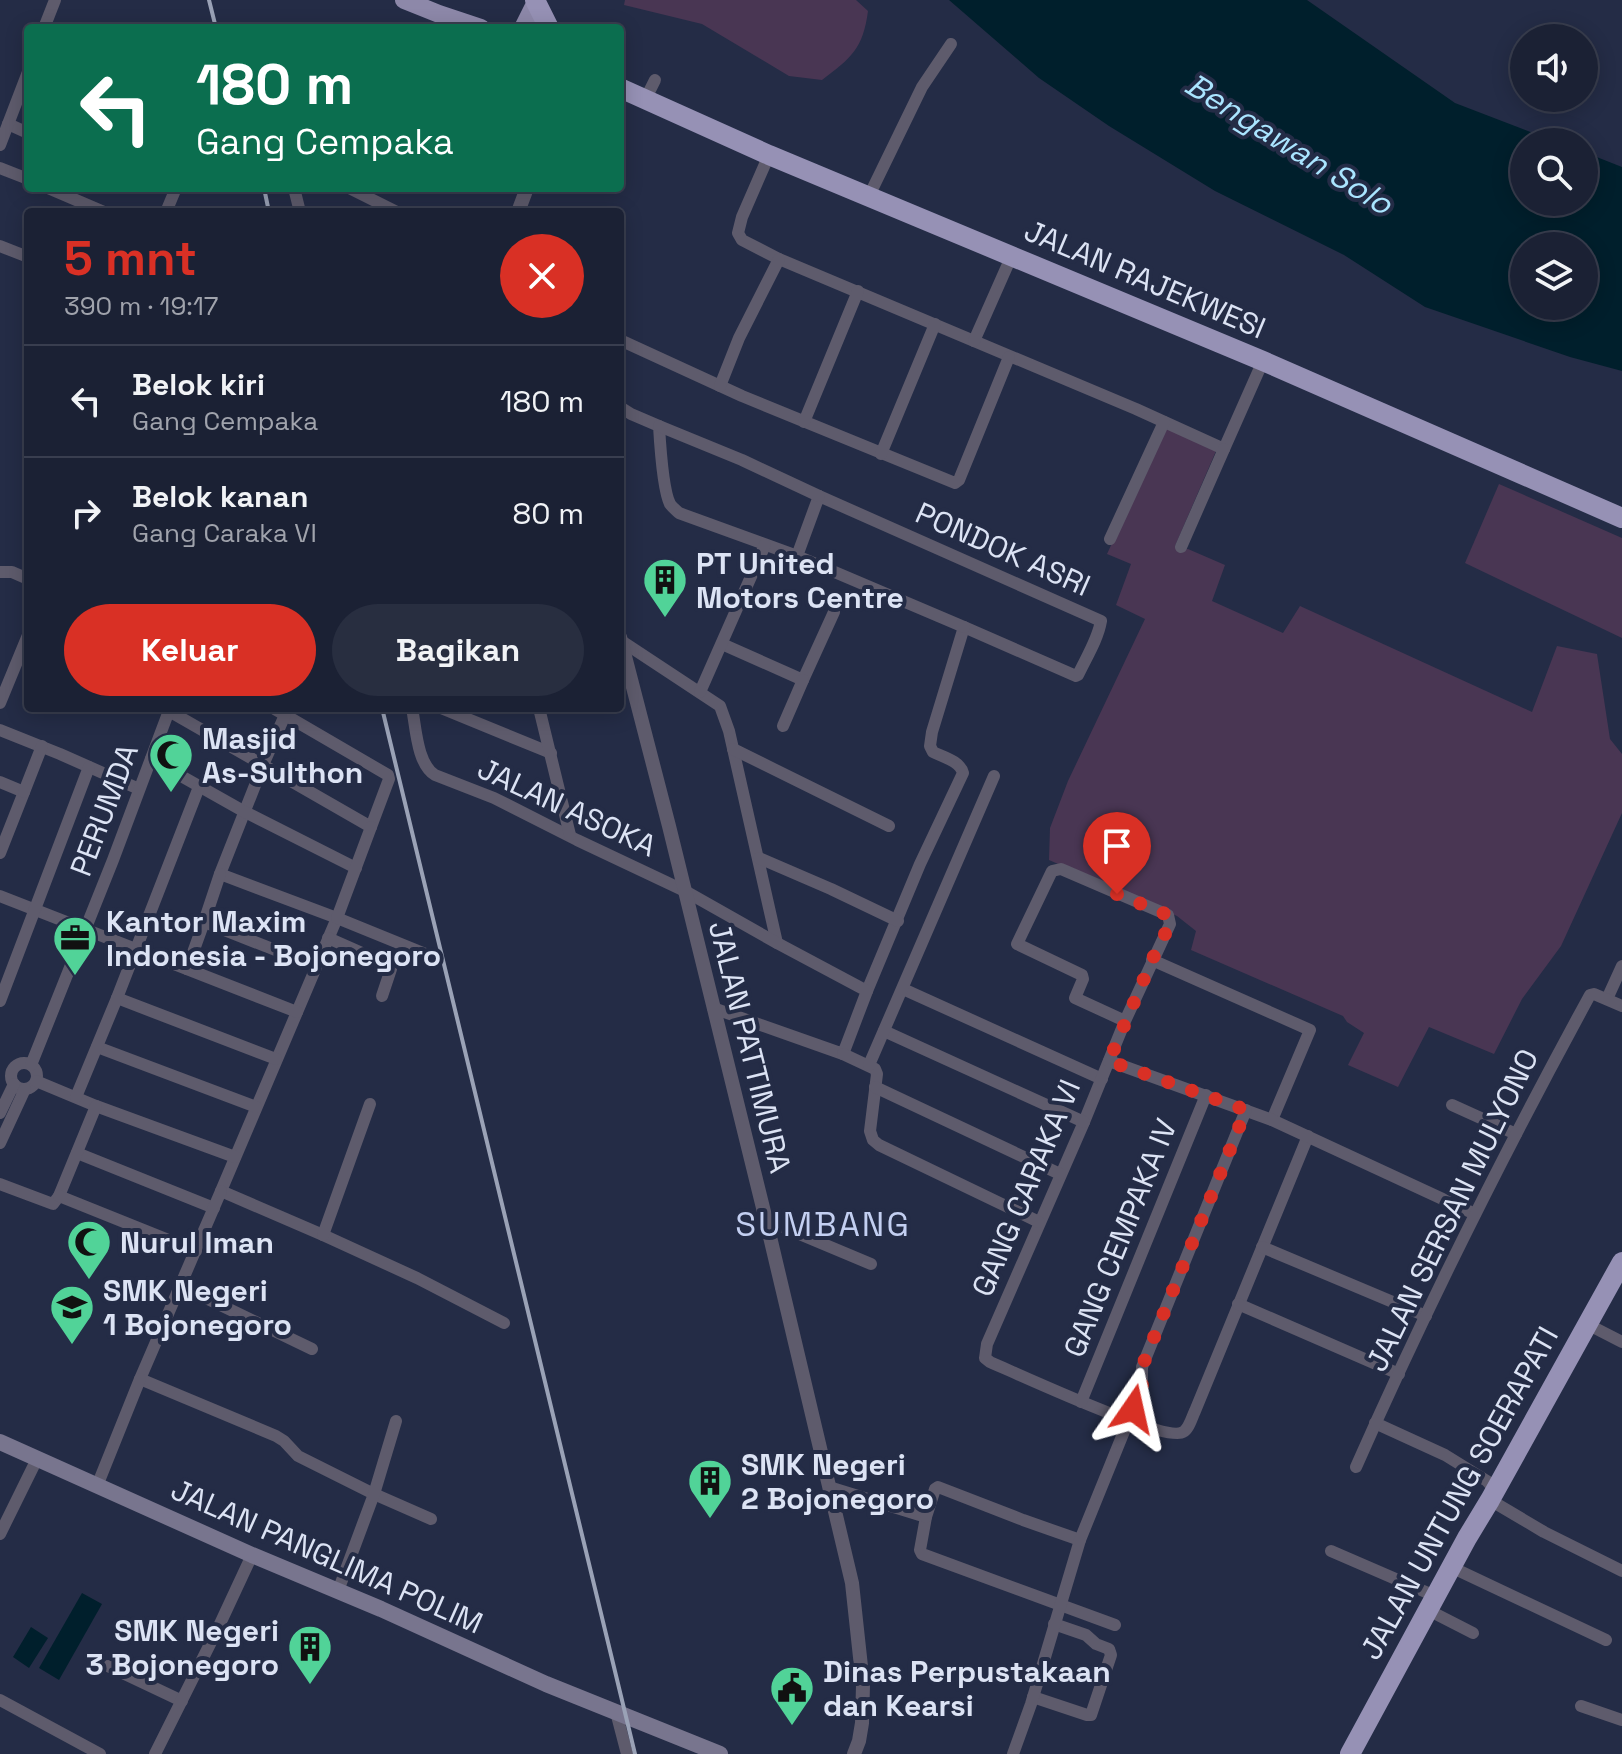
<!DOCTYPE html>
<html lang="id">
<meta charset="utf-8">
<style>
:root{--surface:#1b2134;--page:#282e40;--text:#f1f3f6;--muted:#a0a3ac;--line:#393e4f;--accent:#d93025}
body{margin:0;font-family:"Space Grotesk",sans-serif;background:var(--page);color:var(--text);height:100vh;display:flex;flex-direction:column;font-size:30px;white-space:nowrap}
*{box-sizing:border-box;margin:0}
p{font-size:26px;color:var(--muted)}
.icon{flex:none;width:44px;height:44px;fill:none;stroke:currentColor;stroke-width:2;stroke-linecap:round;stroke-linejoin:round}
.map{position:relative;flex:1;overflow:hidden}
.sheet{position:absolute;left:24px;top:208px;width:600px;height:504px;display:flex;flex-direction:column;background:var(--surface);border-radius:8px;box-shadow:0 4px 20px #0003,0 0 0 2px var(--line)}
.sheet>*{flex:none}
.guide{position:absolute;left:24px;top:24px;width:600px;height:168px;border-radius:8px;box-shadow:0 4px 20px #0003,0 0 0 2px var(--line);background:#0b6e4f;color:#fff;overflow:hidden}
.fabs{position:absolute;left:1510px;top:24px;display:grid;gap:16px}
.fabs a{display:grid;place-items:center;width:88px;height:88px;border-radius:50%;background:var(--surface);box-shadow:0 4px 20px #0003,0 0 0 2px var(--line);font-size:40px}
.pin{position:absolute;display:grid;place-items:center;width:68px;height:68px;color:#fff;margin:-82px -34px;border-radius:50% 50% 50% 0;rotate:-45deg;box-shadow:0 0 8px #0007}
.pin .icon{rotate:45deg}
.me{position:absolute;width:88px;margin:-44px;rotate:11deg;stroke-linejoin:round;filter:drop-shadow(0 0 6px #0008)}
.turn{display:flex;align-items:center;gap:28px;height:168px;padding:0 40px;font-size:36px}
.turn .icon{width:104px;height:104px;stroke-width:2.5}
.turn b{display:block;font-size:56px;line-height:68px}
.round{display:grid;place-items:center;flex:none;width:84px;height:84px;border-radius:42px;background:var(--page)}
.overview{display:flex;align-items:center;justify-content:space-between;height:136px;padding:0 40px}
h1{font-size:48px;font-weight:700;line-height:60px;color:var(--accent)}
.cta{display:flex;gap:16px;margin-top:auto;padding:16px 40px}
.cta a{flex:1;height:92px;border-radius:48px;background:var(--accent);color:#fff;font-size:32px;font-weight:700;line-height:92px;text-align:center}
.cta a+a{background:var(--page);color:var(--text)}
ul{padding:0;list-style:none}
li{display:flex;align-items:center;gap:24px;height:112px;padding:0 40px;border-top:2px solid var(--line)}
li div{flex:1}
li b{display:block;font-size:30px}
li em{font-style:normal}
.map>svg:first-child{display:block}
.green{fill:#493653}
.water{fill:#001f2c;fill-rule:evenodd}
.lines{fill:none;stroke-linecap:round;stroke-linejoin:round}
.minor{stroke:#5e5b6c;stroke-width:12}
.tertiary{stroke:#5e5b6c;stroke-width:14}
.secondary{stroke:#78758e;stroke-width:16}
.primary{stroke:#8d88a9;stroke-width:18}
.trunk{stroke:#9691b5;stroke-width:20}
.rail{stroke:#9aa2b6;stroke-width:4}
.route{stroke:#d93025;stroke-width:14;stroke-dasharray:0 25.2}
.labels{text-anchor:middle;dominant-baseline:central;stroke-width:8;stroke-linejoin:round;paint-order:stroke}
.street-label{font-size:30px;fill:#dce3f4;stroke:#242c46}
.poi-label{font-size:30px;font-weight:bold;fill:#dce3f4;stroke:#242c46;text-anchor:start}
.water-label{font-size:32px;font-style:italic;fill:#aae5ff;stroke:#242c46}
.quarter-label{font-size:34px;letter-spacing:2px;fill:#c3cff1;stroke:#242c46}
</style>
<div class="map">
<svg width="1622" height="1754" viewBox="0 0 1622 1754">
<rect width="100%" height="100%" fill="#242c46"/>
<g class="green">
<path d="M625,0H856L868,11C863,49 851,58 822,80L789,76L702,24L624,5Z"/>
<polygon points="1166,427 1216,451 1175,546 1177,550 1188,549 1225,565 1212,601 1283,633 1300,606 1532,712 1557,646 1597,654 1610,739 1622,754 1622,813 1561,946 1522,999 1494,1054 1429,1027 1398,1087 1348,1065 1364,1033 1347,1022 1343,1016 1191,950 1196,931 1177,916 1049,860 1050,828 1068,781 1145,619 1116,605 1131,564 1107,554"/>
<polygon points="1499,484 1622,538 1622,638 1465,563"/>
</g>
<g class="water">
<path d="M949,0H1307L1455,103L1557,142H1524V202H1584V152L1622,167V371L1570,357L1425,307L1344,255L1215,191L1109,126L1039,78ZM1524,246H1584V306H1524Z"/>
<polygon points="82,1593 102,1604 59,1680 39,1668"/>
<polygon points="31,1627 48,1638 29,1668 13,1657"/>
</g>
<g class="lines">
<g class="minor">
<polyline points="44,28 55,0"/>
<polyline points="645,100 655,80"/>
<polyline points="8,124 28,133"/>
<polyline points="0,145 28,72"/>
<polyline points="769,155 742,217 738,233 742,240 779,259 1136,409 1224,449 1263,361"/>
<polyline points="0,168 28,179"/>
<polyline points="48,188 104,212"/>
<polyline points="294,188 300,212"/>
<polyline points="349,188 397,212"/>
<polyline points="869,196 922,87 951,44"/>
<polyline points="166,212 176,188"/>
<polyline points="0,246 28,257"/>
<polyline points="620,340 742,396 955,483 959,480 1009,357"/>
<polyline points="974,341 1012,255"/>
<polyline points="720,386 739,338 779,259"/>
<path d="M620,407L631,414L659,426C660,443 663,490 670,504C673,508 676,510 679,513L797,556L819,496L1101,621C1098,639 1086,658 1078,675L1076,676L964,627L932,732L930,746L933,752C943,757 960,761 963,773L920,864L867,991"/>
<polyline points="804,422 858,291"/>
<polyline points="659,426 742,460 819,496"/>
<polyline points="881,454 935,324"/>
<polyline points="1110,539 1164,422"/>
<polyline points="1181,547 1224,449"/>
<polyline points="797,556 964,627"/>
<polyline points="0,572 12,572 28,579"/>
<polyline points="620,640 720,706 729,731 777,943"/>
<polyline points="722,644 803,680 834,612"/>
<polyline points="700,692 765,545"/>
<polyline points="0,703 28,635"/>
<path d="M412,708C416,728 417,764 435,775L494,798L577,840L685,891L777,943L867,991L843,1054L713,1008"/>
<polyline points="441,708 551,753"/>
<polyline points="539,708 570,835"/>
<polyline points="169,711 371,827 389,779 388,775 273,708"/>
<polyline points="285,715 263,765 220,874 337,918 221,1191 323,1235 417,1278 504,1323"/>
<polyline points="783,726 803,680"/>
<polyline points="0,730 60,754 139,789"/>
<polyline points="733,749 889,826"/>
<polyline points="151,759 245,812 356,868"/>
<polyline points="0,782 24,792 0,853"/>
<polyline points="24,792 42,746"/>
<polyline points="371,827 337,918 428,955"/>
<polyline points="759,858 831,889 898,921"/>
<polyline points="220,874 204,922 316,966"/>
<polyline points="0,896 297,1012"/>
<polyline points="328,938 389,965 391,969 382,996"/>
<polyline points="1152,960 1310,1030 1272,1120"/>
<polyline points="187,969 204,922"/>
<polyline points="903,989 1102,1079"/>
<polyline points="117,998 276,1059"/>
<polyline points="1607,999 1622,966"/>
<polyline points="0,1001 89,767"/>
<path d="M1125,1021L1075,998L1083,979L1082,975L1017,944L1052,871L1061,869L1168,915L1170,924L1125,1021L1084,1122L987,1344L985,1358L990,1362C1016,1373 1166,1443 1183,1432C1189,1429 1192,1417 1195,1411L1308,1136"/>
<polyline points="884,1031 1084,1122"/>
<polyline points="97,1047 256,1107"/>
<polyline points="843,1054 875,1069 877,1074 870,1131 873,1140 879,1145 1039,1222"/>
<polyline points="1109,1061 1272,1120 1475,1214"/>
<circle cx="24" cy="1076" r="13"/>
<polyline points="31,1065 113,860 170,708"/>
<polyline points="869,1065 994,776"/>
<polyline points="36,1081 96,1106 235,1157"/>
<polyline points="875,1087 1060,1174"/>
<polyline points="76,1097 117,998 199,787"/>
<polyline points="1452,1105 1516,1134"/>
<polyline points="0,1113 14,1084"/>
<polyline points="0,1143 25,1089"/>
<polyline points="77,1153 214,1208"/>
<polyline points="0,1184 53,1204 59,1196 96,1106"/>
<polyline points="221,1191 140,1379 276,1436 284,1441 298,1456 374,1494 431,1519"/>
<polyline points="59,1196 196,1251"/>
<polyline points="766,1220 871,1264"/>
<polyline points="323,1235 370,1104"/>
<polyline points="1262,1247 1426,1316"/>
<polyline points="181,1286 312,1349"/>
<polyline points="1238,1304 1399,1374"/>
<polyline points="1587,1324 1622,1342"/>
<polyline points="1081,1402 1206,1095"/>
<polyline points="1375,1423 1445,1455 1487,1481 1495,1490"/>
<path d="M1356,1467C1427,1306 1506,1149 1590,995L1594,994L1622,1006"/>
<polyline points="97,1486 140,1379"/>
<polyline points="829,1487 926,1517 920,1550 922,1554 1115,1625"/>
<polyline points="1490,1500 1544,1532 1622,1571"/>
<polyline points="926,1517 935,1489 938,1487 1023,1520 1080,1540"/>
<polyline points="0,1534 37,1459"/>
<polyline points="1331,1551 1435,1596"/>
<polyline points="1451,1567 1606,1640"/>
<polyline points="338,1591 374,1494 396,1421"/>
<polyline points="1428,1610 1473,1633"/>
<polyline points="108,1666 182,1701"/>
<polyline points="1033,1697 1087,1715 1091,1715 1111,1655 1109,1649 1096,1644 1086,1635 1054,1624"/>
<polyline points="0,1700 100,1754"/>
<polyline points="1581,1706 1622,1720"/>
<polyline points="616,1712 627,1754"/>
<polyline points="155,1754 219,1626 252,1555"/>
<polyline points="1013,1754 1031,1704 1080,1540 1142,1387 1142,1367 1246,1110"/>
</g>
<g class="tertiary">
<polyline points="518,212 527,188"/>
<polyline points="620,637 669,826 766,1220 852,1583 863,1685 862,1723 859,1741 854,1754"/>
</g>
<polyline class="secondary" points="0,1442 252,1555 381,1609 546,1684 720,1754"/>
<g class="primary">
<polyline points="404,0 439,14 481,28"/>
<polyline points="523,28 533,8"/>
</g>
<g class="trunk">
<polyline points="535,0 549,28"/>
<polyline points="620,88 769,155 1263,361 1622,518"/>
<polyline points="1350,1754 1467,1538 1490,1500 1622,1262"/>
</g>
<g class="rail">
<polyline points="209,0 216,28"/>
<polyline points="264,188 269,212"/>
<polyline points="382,708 635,1754"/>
</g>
</g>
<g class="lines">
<polyline class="route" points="1117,894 1168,915 1170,924 1152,960 1109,1061 1246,1110 1142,1367 1142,1387 1133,1409"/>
</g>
<defs>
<g id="building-pin" transform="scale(2.3)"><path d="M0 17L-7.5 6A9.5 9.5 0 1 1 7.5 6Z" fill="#51d398" stroke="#242c46"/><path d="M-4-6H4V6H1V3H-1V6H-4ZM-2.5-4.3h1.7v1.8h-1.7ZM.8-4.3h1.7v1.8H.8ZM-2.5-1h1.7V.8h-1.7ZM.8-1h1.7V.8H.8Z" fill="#111"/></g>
<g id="mosque-pin" transform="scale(2.3)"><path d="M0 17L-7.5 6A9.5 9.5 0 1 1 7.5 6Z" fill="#51d398" stroke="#242c46"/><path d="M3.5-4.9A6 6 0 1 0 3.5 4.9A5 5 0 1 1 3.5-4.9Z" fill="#111"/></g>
<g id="office-pin" transform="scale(2.3)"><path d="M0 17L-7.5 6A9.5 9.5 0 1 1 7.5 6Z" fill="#51d398" stroke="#242c46"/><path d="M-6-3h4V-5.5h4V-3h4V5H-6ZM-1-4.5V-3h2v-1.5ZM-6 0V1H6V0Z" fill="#111"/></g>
<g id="school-pin" transform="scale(2.3)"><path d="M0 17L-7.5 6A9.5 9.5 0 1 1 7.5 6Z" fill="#51d398" stroke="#242c46"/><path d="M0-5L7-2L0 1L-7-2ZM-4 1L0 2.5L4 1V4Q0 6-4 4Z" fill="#111"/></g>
<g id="civic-pin" transform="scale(2.3)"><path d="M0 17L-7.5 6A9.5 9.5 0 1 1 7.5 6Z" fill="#51d398" stroke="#242c46"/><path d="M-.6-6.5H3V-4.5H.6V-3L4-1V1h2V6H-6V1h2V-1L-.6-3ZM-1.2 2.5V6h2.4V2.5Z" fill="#111"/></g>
</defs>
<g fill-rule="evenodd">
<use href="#building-pin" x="665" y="580"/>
<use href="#mosque-pin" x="171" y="755"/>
<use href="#office-pin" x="75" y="938"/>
<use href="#mosque-pin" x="89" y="1242"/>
<use href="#school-pin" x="72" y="1307"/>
<use href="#building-pin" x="710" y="1481"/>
<use href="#building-pin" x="310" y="1647"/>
<use href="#civic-pin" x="792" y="1688"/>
</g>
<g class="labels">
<g class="street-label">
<text transform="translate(1145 279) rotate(23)">JALAN RAJEKWESI</text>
<text transform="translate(1003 549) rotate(24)">PONDOK ASRI</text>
<text transform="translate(567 807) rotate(25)">JALAN ASOKA</text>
<text transform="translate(104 810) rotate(-69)">PERUMDA</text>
<text transform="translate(750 1047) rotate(76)">JALAN PATTIMURA</text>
<text transform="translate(1026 1188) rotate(-67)">GANG CARAKA VI</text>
<text transform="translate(1452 1210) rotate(-64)">JALAN SERSAN MULYONO</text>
<text transform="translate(1120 1238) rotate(-68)">GANG CEMPAKA IV</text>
<text transform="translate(1459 1493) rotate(-61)">JALAN UNTUNG SOERAPATI</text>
<text transform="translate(327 1556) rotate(24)">JALAN PANGLIMA POLIM</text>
</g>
<g class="poi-label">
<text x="696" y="563">PT United<tspan x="696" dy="34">Motors Centre</tspan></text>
<text x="202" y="738">Masjid<tspan x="202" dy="34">As-Sulthon</tspan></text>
<text x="106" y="921">Kantor Maxim<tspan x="106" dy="34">Indonesia - Bojonegoro</tspan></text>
<text x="120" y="1242">Nurul Iman</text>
<text x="103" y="1290">SMK Negeri<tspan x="103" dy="34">1 Bojonegoro</tspan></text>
<text x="741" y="1464">SMK Negeri<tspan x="741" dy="34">2 Bojonegoro</tspan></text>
<text x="279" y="1630" text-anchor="end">SMK Negeri<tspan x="279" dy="34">3 Bojonegoro</tspan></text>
<text x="823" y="1671">Dinas Perpustakaan<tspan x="823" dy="34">dan Kearsi</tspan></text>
</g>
<g class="water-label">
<text transform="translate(1289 144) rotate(32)">Bengawan Solo</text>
</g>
<g class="quarter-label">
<text x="823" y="1224">SUMBANG</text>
</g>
</g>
</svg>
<div class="fabs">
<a><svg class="icon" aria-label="sound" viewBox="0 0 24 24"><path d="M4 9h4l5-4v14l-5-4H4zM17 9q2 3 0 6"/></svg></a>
<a><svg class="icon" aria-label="search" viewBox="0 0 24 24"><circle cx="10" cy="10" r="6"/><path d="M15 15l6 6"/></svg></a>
<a><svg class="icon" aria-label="layers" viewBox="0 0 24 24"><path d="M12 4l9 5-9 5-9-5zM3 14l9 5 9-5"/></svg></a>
</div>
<div class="pin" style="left:1117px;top:894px;background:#d93025"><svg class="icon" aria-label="arrive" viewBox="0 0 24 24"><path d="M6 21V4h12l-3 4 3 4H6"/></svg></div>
<svg class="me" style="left:1133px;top:1409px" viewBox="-20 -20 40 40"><path d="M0-17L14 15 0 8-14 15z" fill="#d93025" stroke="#fff" stroke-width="4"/></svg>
<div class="guide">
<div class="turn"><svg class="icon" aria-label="left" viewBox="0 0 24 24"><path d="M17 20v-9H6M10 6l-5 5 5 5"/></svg><div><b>180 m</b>Gang Cempaka</div></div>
</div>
<section class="sheet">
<div class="overview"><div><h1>5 mnt</h1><p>390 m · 19:17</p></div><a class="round" style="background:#d93025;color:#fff"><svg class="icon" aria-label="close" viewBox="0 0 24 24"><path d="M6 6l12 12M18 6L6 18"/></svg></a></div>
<ul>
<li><svg class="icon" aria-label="left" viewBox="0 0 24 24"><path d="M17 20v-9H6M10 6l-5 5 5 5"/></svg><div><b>Belok kiri</b><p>Gang Cempaka</p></div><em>180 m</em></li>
<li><svg class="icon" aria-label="right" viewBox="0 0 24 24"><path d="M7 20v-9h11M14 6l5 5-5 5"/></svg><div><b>Belok kanan</b><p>Gang Caraka VI</p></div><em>80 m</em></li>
</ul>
<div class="cta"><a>Keluar</a><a>Bagikan</a></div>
</section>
</div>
